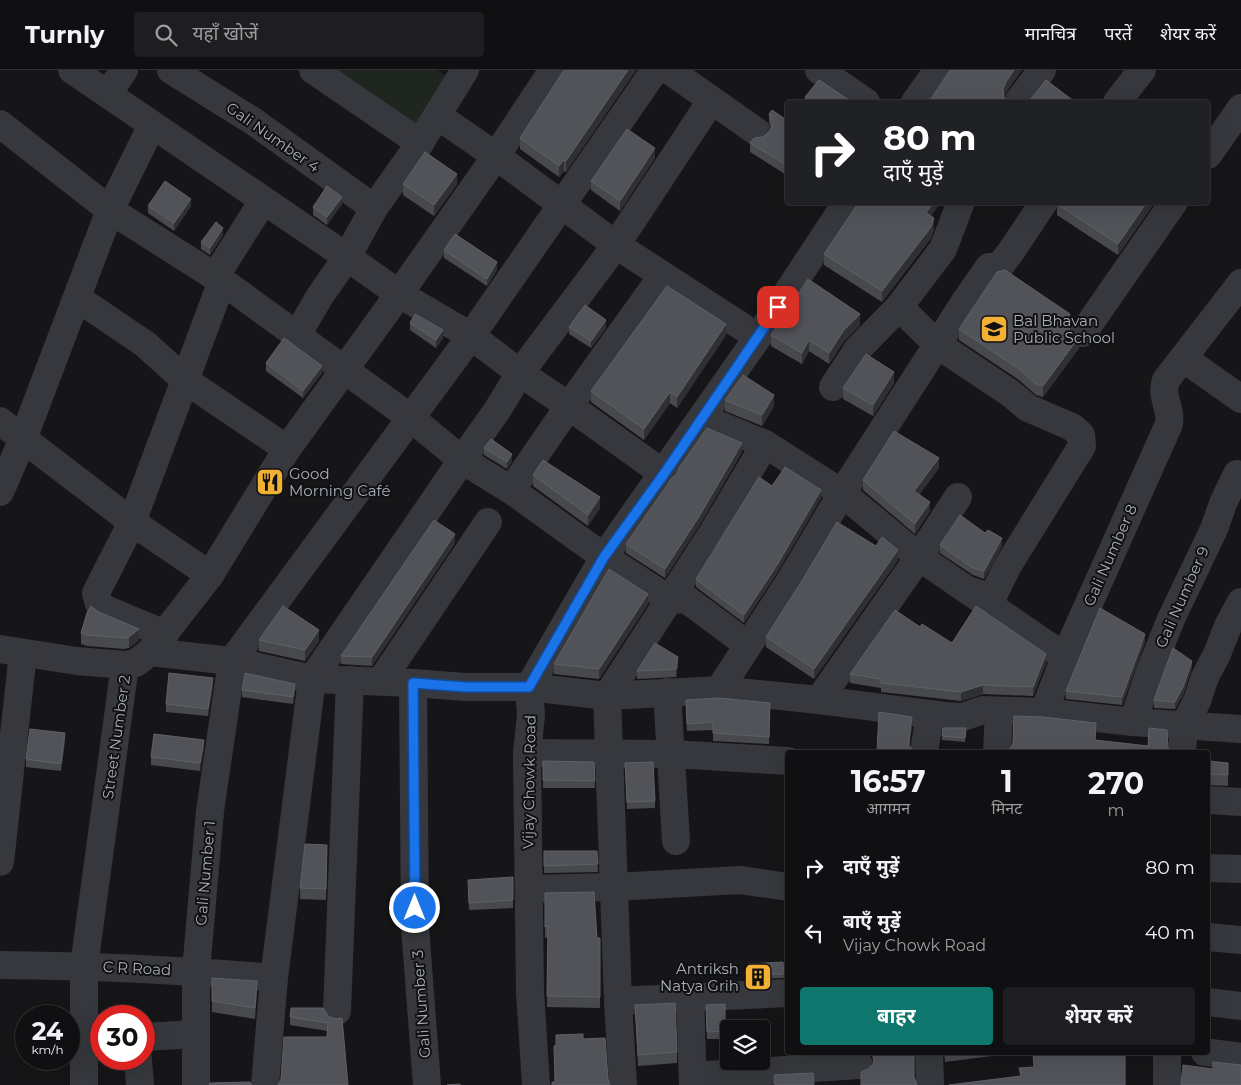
<!DOCTYPE html>
<html lang="hi">
<meta charset="utf-8">
<style>
:root{--surface:#101012;--page:#1e1e20;--text:#f1f3f6;--muted:#9c9d9f;--line:#303032;--accent:#0f766e}
body{margin:0;font-family:Montserrat,"Noto Sans Devanagari",sans-serif;background:var(--page);color:var(--text);height:100vh;display:flex;flex-direction:column;font-size:19px;white-space:nowrap}
*{box-sizing:border-box;margin:0}
p{font-size:16px;color:var(--muted)}
.icon{flex:none;width:28px;height:28px;fill:none;stroke:currentColor;stroke-width:2;stroke-linecap:round;stroke-linejoin:round}
.map{position:relative;flex:1;overflow:hidden}
.details{position:absolute;left:785px;top:680px;width:425px;height:305px;display:flex;flex-direction:column;background:var(--surface);border-radius:5px;box-shadow:0 5px 20px #0002,0 0 0 1px var(--line)}
.details>*{flex:none}
.banner{position:absolute;left:785px;top:30px;width:425px;height:105px;border-radius:5px;box-shadow:0 5px 20px #0002,0 0 0 1px var(--line);background:#202124;color:#fff;overflow:hidden}
.buttons{position:absolute;left:720px;top:950px;display:grid;gap:10px}
.buttons a{display:grid;place-items:center;width:50px;height:50px;border-radius:5px;background:var(--surface);box-shadow:0 5px 20px #0002,0 0 0 1px var(--line);font-size:25px}
.speed{position:absolute;left:15px;top:935px;display:flex;gap:10px;font-size:25px;font-weight:700;text-align:center}
.speed>*{display:grid;place-content:center;width:65px;height:65px;border-radius:50%;background:var(--surface);box-shadow:0 5px 20px #0002,0 0 0 1px var(--line);line-height:1}
.speed small{font-size:12px;font-weight:400}
.speed .limit{border:8px solid #d22;background:#fff;color:#111}
.pin{position:absolute;display:grid;place-items:center;width:42px;height:42px;color:#fff;margin:-21px;border-radius:10px;box-shadow:0 2px 8px #0006}
.me{position:absolute;width:55px;margin:-28px;rotate:0deg;stroke-linejoin:round;filter:drop-shadow(0 0 4px #0008)}
.turn{display:flex;align-items:center;gap:18px;height:105px;padding:0 15px;font-size:22px}
.turn .icon{width:65px;height:65px;stroke-width:2.5}
.turn b{display:block;font-size:35px;line-height:42px}
.eta{display:flex;justify-content:space-evenly;align-items:center;height:85px;text-align:center}
.eta b{font-size:30px;font-weight:700;line-height:35px}
.button{display:flex;gap:10px;margin-top:auto;padding:10px 15px}
.button a{flex:1;height:58px;border-radius:5px;background:var(--accent);color:#fff;font-size:20px;font-weight:700;line-height:58px;text-align:center}
.button a+a{background:var(--page);color:var(--text)}
ul{padding:0;list-style:none}
li{display:flex;align-items:center;gap:15px;height:65px;padding:0 15px}
li div{flex:1}
li b{display:block;font-size:19px}
li em{font-style:normal}
header{display:flex;align-items:center;gap:30px;box-sizing:border-box;height:70px;padding:0 25px;background:var(--surface);border-bottom:1px solid var(--line)}
header strong{font-size:24px}
nav{display:flex;gap:28px;margin-inline-start:auto;font-size:18px}
.search{width:350px;height:45px;background:var(--page);display:flex;align-items:center;gap:12px;box-sizing:border-box;padding:0 18px;border-radius:5px;color:var(--muted);font-size:19px}
.map>svg:first-child{display:block}
.green{fill:#1e261f}
.lines{fill:none;stroke-linecap:round;stroke-linejoin:round}
.minor{stroke:#37383d;stroke-width:28}
.wall{fill:#47494d}
.shaded-wall{fill:#2f3033}
.building{fill:#525359;stroke:#5f6168}
.route-casing{stroke:#114b97;stroke-width:12}
.route{stroke:#1a73e8;stroke-width:9}
.labels{text-anchor:middle;dominant-baseline:central;stroke-width:4;stroke-linejoin:round;paint-order:stroke}
.street-label{font-size:15px;fill:#a8adb8;stroke:#111113}
.poi-label{font-size:15px;fill:#a8adb8;stroke:#111113;text-anchor:start}
</style>
<header>
<strong>Turnly</strong>
<div class="search"><svg class="icon" aria-label="search" viewBox="0 0 24 24"><circle cx="10" cy="10" r="6"/><path d="M15 15l6 6"/></svg>यहाँ खोजें</div>
<nav><a>मानचित्र</a><a>परतें</a><a>शेयर करें</a></nav>
</header>
<div class="map">
<svg width="1241" height="1015" viewBox="0 0 1241 1015">
<rect width="100%" height="100%" fill="#161618"/>
<polygon class="green" points="335,0 437,0 449,8 414,55"/>
<g class="lines">
<g class="minor">
<polyline points="72,0 347,187 399,224 471,266 520,303 569,336 664,404"/>
<polyline points="171,0 253,51 374,138"/>
<polyline points="313,0 420,73"/>
<polyline points="669,0 757,62"/>
<polyline points="819,0 866,32"/>
<polyline points="108,24 124,0"/>
<polyline points="915,32 938,0"/>
<polyline points="1018,32 1042,0"/>
<polyline points="1117,32 1142,0"/>
<polyline points="438,46 496,86 616,175 758,267"/>
<polyline points="0,54 110,140 222,211 411,348 462,390 511,420 604,487 670,530 686,529 748,575"/>
<polyline points="1208,85 1241,38"/>
<polyline points="215,207 263,131"/>
<polyline points="77,228 145,274 185,310 287,379"/>
<polyline points="899,237 938,275 1010,323 1028,338 1072,357 1081,365 1082,376 1077,384 1007,497 992,528 968,520"/>
<polyline points="1083,263 1174,132"/>
<polyline points="297,265 320,226 347,187 374,138 420,73 465,0"/>
<polyline points="1183,288 1241,329"/>
<polyline points="833,317 857,280 899,237 943,179 961,132"/>
<polyline points="702,348 765,374 842,423 919,487 1065,587"/>
<polyline points="0,351 132,452 210,505"/>
<polyline points="511,420 569,336 663,205"/>
<polyline points="0,422 23,369 110,140 152,55"/>
<polyline points="165,564 105,539 99,534 96,523 132,452 222,211"/>
<polyline points="0,579 77,591 125,595 136,593 150,582 210,505 287,379 399,224 496,86 553,0"/>
<polyline points="150,582 232,591 312,609 413,613 465,617 529,617 607,626 719,620 819,630 945,646 963,647 983,640 1044,642 1133,652 1241,659"/>
<polyline points="381,611 488,452"/>
<polyline points="413,613 415,857 427,1015"/>
<polyline points="719,620 790,511 842,423 964,233 989,197 999,197 1010,183 1044,132"/>
<polyline points="667,622 676,771"/>
<polyline points="819,630 919,487 958,427"/>
<path d="M1044,642L1065,587L1169,354C1172,338 1160,328 1166,310L1241,213"/>
<polyline points="1133,652 1149,604 1171,549 1214,459 1224,431 1237,404"/>
<polyline points="924,682 930,644"/>
<polyline points="997,682 999,641"/>
<polyline points="1182,682 1184,656 1197,631 1205,607 1217,584 1228,556 1241,532"/>
<polyline points="527,683 671,684 788,691"/>
<polyline points="1208,730 1241,732"/>
<polyline points="0,792 23,583"/>
<polyline points="1208,798 1241,799"/>
<polyline points="529,819 614,817 740,810 788,817"/>
<polyline points="1208,867 1241,870"/>
<path d="M0,895C92,896 183,900 274,908"/>
<polyline points="690,928 693,1015"/>
<polyline points="618,931 607,626 713,462 765,374"/>
<polyline points="1208,932 1241,936"/>
<polyline points="337,941 350,610"/>
<polyline points="144,967 195,964"/>
<polyline points="929,982 930,1015"/>
<polyline points="1205,982 1241,987"/>
<polyline points="138,989 140,1015"/>
<polyline points="693,1006 859,995"/>
<polyline points="84,1015 84,896 125,595"/>
<polyline points="196,1015 196,901 210,741 232,591 471,266 655,0"/>
<polyline points="265,1015 274,908 312,609 462,390 496,342 520,303 616,175 711,31"/>
<polyline points="536,1015 530,922 527,683 531,645 529,617 604,487 758,267 847,132"/>
<polyline points="623,1015 618,931 788,923"/>
<polyline points="1167,1015 1167,982"/>
</g>
</g>
<g class="wall">
<polygon points="564,0 636,0 566,102 564,101 559,107 520,79 520,68"/>
<polygon points="805,27 852,32 805,32"/>
<polygon points="769,44 788,51 788,106 750,82 750,73 763,67 770,61 771,58 769,53"/>
<polygon points="655,88 620,141 591,120 591,111"/>
<polygon points="403,114 457,114 434,146 403,125"/>
<polygon points="1058,132 1155,132 1118,185 1057,145 1057,134"/>
<polygon points="342,134 327,155 313,145 313,137"/>
<polygon points="148,136 191,136 174,161 148,143"/>
<polygon points="932,146 934,159 931,168 882,232 824,195 824,184"/>
<polygon points="223,165 210,185 201,179 201,172"/>
<polygon points="444,180 497,200 487,216 444,188"/>
<polygon points="410,253 443,268 436,278 410,260"/>
<polygon points="860,255 844,271 829,294 809,281 802,294 771,276 771,265"/>
<polygon points="1070,255 1069,258 1079,278 1043,327 1036,325 1019,310 959,270 959,259"/>
<polygon points="569,257 606,258 591,278 569,264"/>
<polygon points="726,265 677,338 670,333 644,370 591,332 591,321"/>
<polygon points="266,293 322,303 303,328 266,301"/>
<polygon points="894,313 873,346 843,329 843,318"/>
<polygon points="725,330 774,336 762,356 725,341"/>
<polygon points="484,378 512,391 507,399 484,385"/>
<polygon points="742,382 700,454 665,508 626,483 626,474"/>
<polygon points="939,398 919,425 930,441 915,464 863,420 863,410"/>
<polygon points="533,405 600,438 588,456 533,416"/>
<polygon points="772,416 821,428 777,503 744,553 696,517 696,509"/>
<polygon points="455,473 372,596 341,594 341,586"/>
<polygon points="940,475 1002,476 984,509 973,505 940,483"/>
<polygon points="898,490 814,609 766,577 766,567"/>
<polygon points="648,534 599,609 554,604 554,594"/>
<polygon points="87,543 139,570 129,578 124,579 87,576 81,574 81,563"/>
<polygon points="920,557 952,573 1046,593 1033,626 983,624 961,631 881,622 881,618 850,613 850,604"/>
<polygon points="259,570 319,571 305,591 259,581"/>
<polygon points="1145,572 1122,635 1066,629 1066,621"/>
<polygon points="678,595 676,607 637,609 637,601"/>
<polygon points="1192,598 1183,625 1175,639 1154,638 1154,630"/>
<polygon points="213,615 208,646 166,642 166,634"/>
<polygon points="242,620 295,621 293,634 242,627"/>
<polygon points="686,630 770,633 769,674 713,671 713,660 687,661"/>
<polygon points="966,662 965,672 942,670 942,666"/>
<polygon points="65,671 61,701 26,697 26,689"/>
<polygon points="204,677 200,701 151,695 151,687"/>
<polygon points="543,691 594,692 595,718 543,718"/>
<polygon points="1208,691 1228,693 1228,716 1208,715"/>
<polygon points="625,693 655,731 655,738 627,739"/>
<polygon points="544,781 597,781 598,802 544,803"/>
<polygon points="327,786 326,830 300,829 300,818"/>
<polygon points="513,807 513,838 469,840 468,817"/>
<polygon points="545,823 597,868 600,868 600,938 547,937 548,867 545,868"/>
<polygon points="783,892 784,908 749,909 748,894"/>
<polygon points="212,908 257,922 255,949 212,942"/>
<polygon points="725,934 725,969 707,969 706,935"/>
<polygon points="635,935 677,982 677,993 638,996"/>
<polygon points="323,938 348,1015 327,967 327,961 290,955 290,947"/>
<polygon points="868,982 914,982 868,999 873,994 873,991 872,986"/>
<polygon points="944,982 992,982 992,986 945,992"/>
</g>
<g class="shaded-wall">
<polygon points="628,0 636,0 566,102 566,91"/>
<polygon points="1014,0 1022,0 1006,23 1003,30 1003,19 1006,12"/>
<polygon points="655,78 655,88 620,141 620,131"/>
<polygon points="564,90 564,101 559,107 559,96"/>
<polygon points="457,104 457,114 434,146 434,135"/>
<polygon points="342,127 342,134 327,155 327,147"/>
<polygon points="191,129 191,136 174,161 174,153"/>
<polygon points="934,132 941,132 926,154 926,143"/>
<polygon points="1147,132 1155,132 1118,185 1118,174"/>
<polygon points="934,148 934,159 931,168 882,232 882,221"/>
<polygon points="223,158 223,165 210,185 210,178"/>
<polygon points="497,192 497,200 487,216 487,209"/>
<polygon points="860,244 860,255 844,271 829,294 829,283 844,260"/>
<polygon points="1070,244 1070,255 1067,262 1067,251"/>
<polygon points="606,250 606,258 591,278 591,271"/>
<polygon points="726,254 726,265 677,338 677,327"/>
<polygon points="443,260 443,268 436,278 436,270"/>
<polygon points="1079,267 1079,278 1043,327 1043,316"/>
<polygon points="809,270 809,281 802,294 802,283"/>
<polygon points="322,296 322,303 303,328 303,321"/>
<polygon points="894,302 894,313 873,346 873,335"/>
<polygon points="670,322 670,333 644,370 644,359"/>
<polygon points="774,325 774,336 762,356 762,345"/>
<polygon points="742,373 742,382 700,454 665,508 665,499"/>
<polygon points="512,384 512,391 507,399 507,392"/>
<polygon points="939,388 939,398 914,431 914,421"/>
<polygon points="821,420 821,428 777,503 744,553 744,545"/>
<polygon points="600,427 600,438 588,456 588,445"/>
<polygon points="930,432 930,441 915,464 915,454"/>
<polygon points="455,464 455,473 372,596 372,587"/>
<polygon points="1002,468 1002,476 984,509 984,501"/>
<polygon points="898,480 898,490 814,609 814,599"/>
<polygon points="648,524 648,534 599,609 599,599"/>
<polygon points="139,559 139,570 129,578 129,567"/>
<polygon points="319,560 319,571 305,591 305,580"/>
<polygon points="1145,564 1145,572 1122,635 1122,627"/>
<polygon points="1046,584 1046,593 1033,626 1033,617"/>
<polygon points="678,587 678,595 676,607 676,599"/>
<polygon points="1192,591 1192,598 1183,625 1175,639 1175,632"/>
<polygon points="213,608 213,615 208,646 208,639"/>
<polygon points="295,614 295,621 293,634 293,627"/>
<polygon points="983,615 983,624 961,631 961,622"/>
<polygon points="912,647 912,658 909,680 909,669"/>
<polygon points="65,663 65,671 61,701 61,694"/>
<polygon points="204,670 204,677 200,701 200,693"/>
<polygon points="257,911 257,922 255,949 255,938"/>
</g>
<g class="building">
<polygon points="564,0 628,0 566,91 564,90 559,96 520,68"/>
<polygon points="950,0 1014,0 1006,12 1003,19 1004,28 1008,32 929,32"/>
<polygon points="819,10 852,32 811,32 805,27"/>
<polygon points="1046,10 1075,32 1028,32 1030,30"/>
<polygon points="772,40 788,51 788,96 750,73 754,68 763,67 770,61 773,54 769,44"/>
<polygon points="627,59 655,78 620,131 591,111"/>
<polygon points="425,82 457,104 434,135 403,114"/>
<polygon points="165,111 191,129 174,153 148,136"/>
<polygon points="327,116 342,127 327,147 313,137"/>
<polygon points="859,132 934,132 926,143 934,148 931,157 882,221 824,184"/>
<polygon points="1058,132 1147,132 1118,174 1057,134"/>
<polygon points="216,152 223,158 210,178 201,172"/>
<polygon points="455,164 497,192 487,209 444,180"/>
<polygon points="1005,200 1070,244 1067,251 1069,258 1074,265 1079,267 1043,316 1036,314 1019,299 959,259 997,202"/>
<polygon points="808,209 860,244 844,260 829,283 809,270 802,283 771,265"/>
<polygon points="667,216 726,254 677,327 670,322 644,359 591,321"/>
<polygon points="585,235 606,250 591,271 569,257"/>
<polygon points="415,244 443,260 436,270 410,253"/>
<polygon points="284,268 322,296 303,321 266,293"/>
<polygon points="866,284 894,302 873,335 843,318"/>
<polygon points="743,305 774,325 762,345 725,330"/>
<polygon points="707,358 742,373 700,445 665,499 626,474 672,408 677,404 679,398"/>
<polygon points="894,361 939,388 914,421 930,432 915,454 863,410"/>
<polygon points="491,369 512,384 507,392 484,378"/>
<polygon points="543,390 600,427 588,445 533,405"/>
<polygon points="785,397 821,420 777,495 744,545 696,509 759,407 772,416"/>
<polygon points="960,445 985,463 988,460 1002,468 984,501 973,498 940,475"/>
<polygon points="434,450 455,464 372,587 341,586"/>
<polygon points="837,452 876,476 882,467 898,480 814,599 766,567 803,509"/>
<polygon points="609,499 648,524 599,599 554,594"/>
<polygon points="91,536 99,542 139,559 129,567 124,568 87,565 81,563 87,543"/>
<polygon points="283,536 319,560 305,580 259,570"/>
<polygon points="976,536 1046,584 1033,617 983,615 961,622 881,613 881,609 850,604 895,540 920,557 922,554 952,573"/>
<polygon points="1100,538 1145,564 1122,627 1066,621"/>
<polygon points="655,573 678,587 676,599 637,601"/>
<polygon points="1173,578 1192,591 1183,617 1175,632 1154,630 1164,602"/>
<polygon points="169,603 213,608 208,639 166,634"/>
<polygon points="245,603 295,614 293,627 242,620"/>
<polygon points="719,628 770,633 769,667 713,663 713,652 687,654 686,630"/>
<polygon points="879,642 912,647 909,669 909,676 915,682 877,682"/>
<polygon points="1014,646 1043,647 1096,653 1095,670 1148,676 1149,658 1167,660 1168,678 1171,682 1008,682 1010,680 1013,673"/>
<polygon points="943,658 966,658 965,668 942,666"/>
<polygon points="30,659 65,663 61,694 26,689"/>
<polygon points="154,664 204,670 200,693 151,687"/>
<polygon points="543,691 594,692 595,711 543,710"/>
<polygon points="1208,691 1228,693 1228,705 1208,704"/>
<polygon points="653,692 655,731 627,732 625,693"/>
<polygon points="305,774 327,775 326,819 300,818"/>
<polygon points="544,781 597,781 598,794 544,796"/>
<polygon points="513,807 513,830 469,833 468,810"/>
<polygon points="594,822 597,868 600,868 600,927 547,926 548,856 545,857 545,823"/>
<polygon points="783,892 784,904 749,905 748,894"/>
<polygon points="212,908 257,911 255,938 212,931"/>
<polygon points="675,933 677,982 638,985 635,935"/>
<polygon points="725,934 725,961 707,962 706,935"/>
<polygon points="291,938 323,938 329,947 336,949 342,948 348,1015 278,1015 281,1009 284,967 327,967 328,953 290,947"/>
<polygon points="583,964 583,969 605,968 608,1009 610,1015 552,1015 552,1012 555,1012 554,976 556,975 556,965"/>
<polygon points="873,982 914,982 914,1007 917,1015 861,1015 861,1002 868,999 873,994 875,986"/>
<polygon points="1033,982 1125,982 1125,1015 949,1015 1021,1006 1019,998 1034,997"/>
<polygon points="1213,992 1241,995 1241,1015 1181,1015 1183,995 1213,999"/>
<polygon points="813,1003 814,1015 775,1015 774,1005"/>
<polygon points="250,1012 252,1015 209,1015 210,1013"/>
<polygon points="460,1014 460,1015 447,1015"/>
</g>
<g class="lines">
<g class="route-casing">
<polyline id="route" points="415,838 413,613 465,617 529,617 604,487 664,404 778,237"/>
</g>
<use href="#route" class="route"/>
</g>
<defs>
<g id="school-square" transform="scale(1.4375)"><rect x="-9" y="-9" width="18" height="18" rx="4" fill="#f2b134" stroke="#111113"/><path d="M0-5L7-2L0 1L-7-2ZM-4 1L0 2.5L4 1V4Q0 6-4 4Z" fill="#111"/></g>
<g id="restaurant-square" transform="scale(1.4375)"><rect x="-9" y="-9" width="18" height="18" rx="4" fill="#f2b134" stroke="#111113"/><path d="M-5-6h1v4h1v-4h1v4h1v-4h1v5L-1.5 .5V6h-2V.5L-5-1ZM5-6V6H3V1.5H1.5Q1.5-4 5-6Z" fill="#111"/></g>
<g id="building-square" transform="scale(1.4375)"><rect x="-9" y="-9" width="18" height="18" rx="4" fill="#f2b134" stroke="#111113"/><path d="M-4-6H4V6H1V3H-1V6H-4ZM-2.5-4.3h1.7v1.8h-1.7ZM.8-4.3h1.7v1.8H.8ZM-2.5-1h1.7V.8h-1.7ZM.8-1h1.7V.8H.8Z" fill="#111"/></g>
</defs>
<g fill-rule="evenodd">
<use href="#school-square" x="994" y="259"/>
<use href="#restaurant-square" x="270" y="412"/>
<use href="#building-square" x="758" y="907"/>
</g>
<g class="labels">
<g class="street-label">
<text transform="translate(273 67) rotate(35)">Gali Number 4</text>
<text transform="translate(1110 485) rotate(-66)">Gali Number 8</text>
<text transform="translate(1182 527) rotate(-66)">Gali Number 9</text>
<text transform="translate(116 667) rotate(-82)">Street Number 2</text>
<text transform="translate(529 712) rotate(-89)">Vijay Chowk Road</text>
<text transform="translate(205 803) rotate(-85)">Gali Number 1</text>
<text transform="translate(137 898) rotate(3)">C R Road</text>
<text transform="translate(421 934) rotate(-94)">Gali Number 3</text>
</g>
<g class="poi-label">
<text x="1013" y="250">Bal Bhavan<tspan x="1013" dy="17">Public School</tspan></text>
<text x="289" y="403">Good<tspan x="289" dy="17">Morning Café</tspan></text>
<text x="739" y="898" text-anchor="end">Antriksh<tspan x="739" dy="17">Natya Grih</tspan></text>
</g>
</g>
</svg>
<div class="buttons">
<a><svg class="icon" aria-label="layers" viewBox="0 0 24 24"><path d="M12 4l9 5-9 5-9-5zM3 14l9 5 9-5"/></svg></a>
</div>
<div class="speed"><div>24<small>km/h</small></div><div class="limit">30</div></div>
<div class="pin" style="left:778px;top:237px;background:#d93025"><svg class="icon" aria-label="arrive" viewBox="0 0 24 24"><path d="M6 21V4h12l-3 4 3 4H6"/></svg></div>
<svg class="me" style="left:415px;top:838px" viewBox="-20 -20 40 40"><circle r="17" fill="#1a73e8" stroke="#fff" stroke-width="3"/><path d="M0-11L8 9 0 5-8 9z" fill="#fff"/></svg>
<div class="banner">
<div class="turn"><svg class="icon" aria-label="right" viewBox="0 0 24 24"><path d="M7 20v-9h11M14 6l5 5-5 5"/></svg><div><b>80 m</b>दाएँ मुड़ें</div></div>
</div>
<section class="details">
<div class="eta">
<div><b>16:57</b><p>आगमन</p></div>
<div><b>1</b><p>मिनट</p></div>
<div><b>270</b><p>m</p></div>
</div>
<ul>
<li><svg class="icon" aria-label="right" viewBox="0 0 24 24"><path d="M7 20v-9h11M14 6l5 5-5 5"/></svg><div><b>दाएँ मुड़ें</b></div><em>80 m</em></li>
<li><svg class="icon" aria-label="left" viewBox="0 0 24 24"><path d="M17 20v-9H6M10 6l-5 5 5 5"/></svg><div><b>बाएँ मुड़ें</b><p>Vijay Chowk Road</p></div><em>40 m</em></li>
</ul>
<div class="button"><a>बाहर</a><a>शेयर करें</a></div>
</section>
</div>
